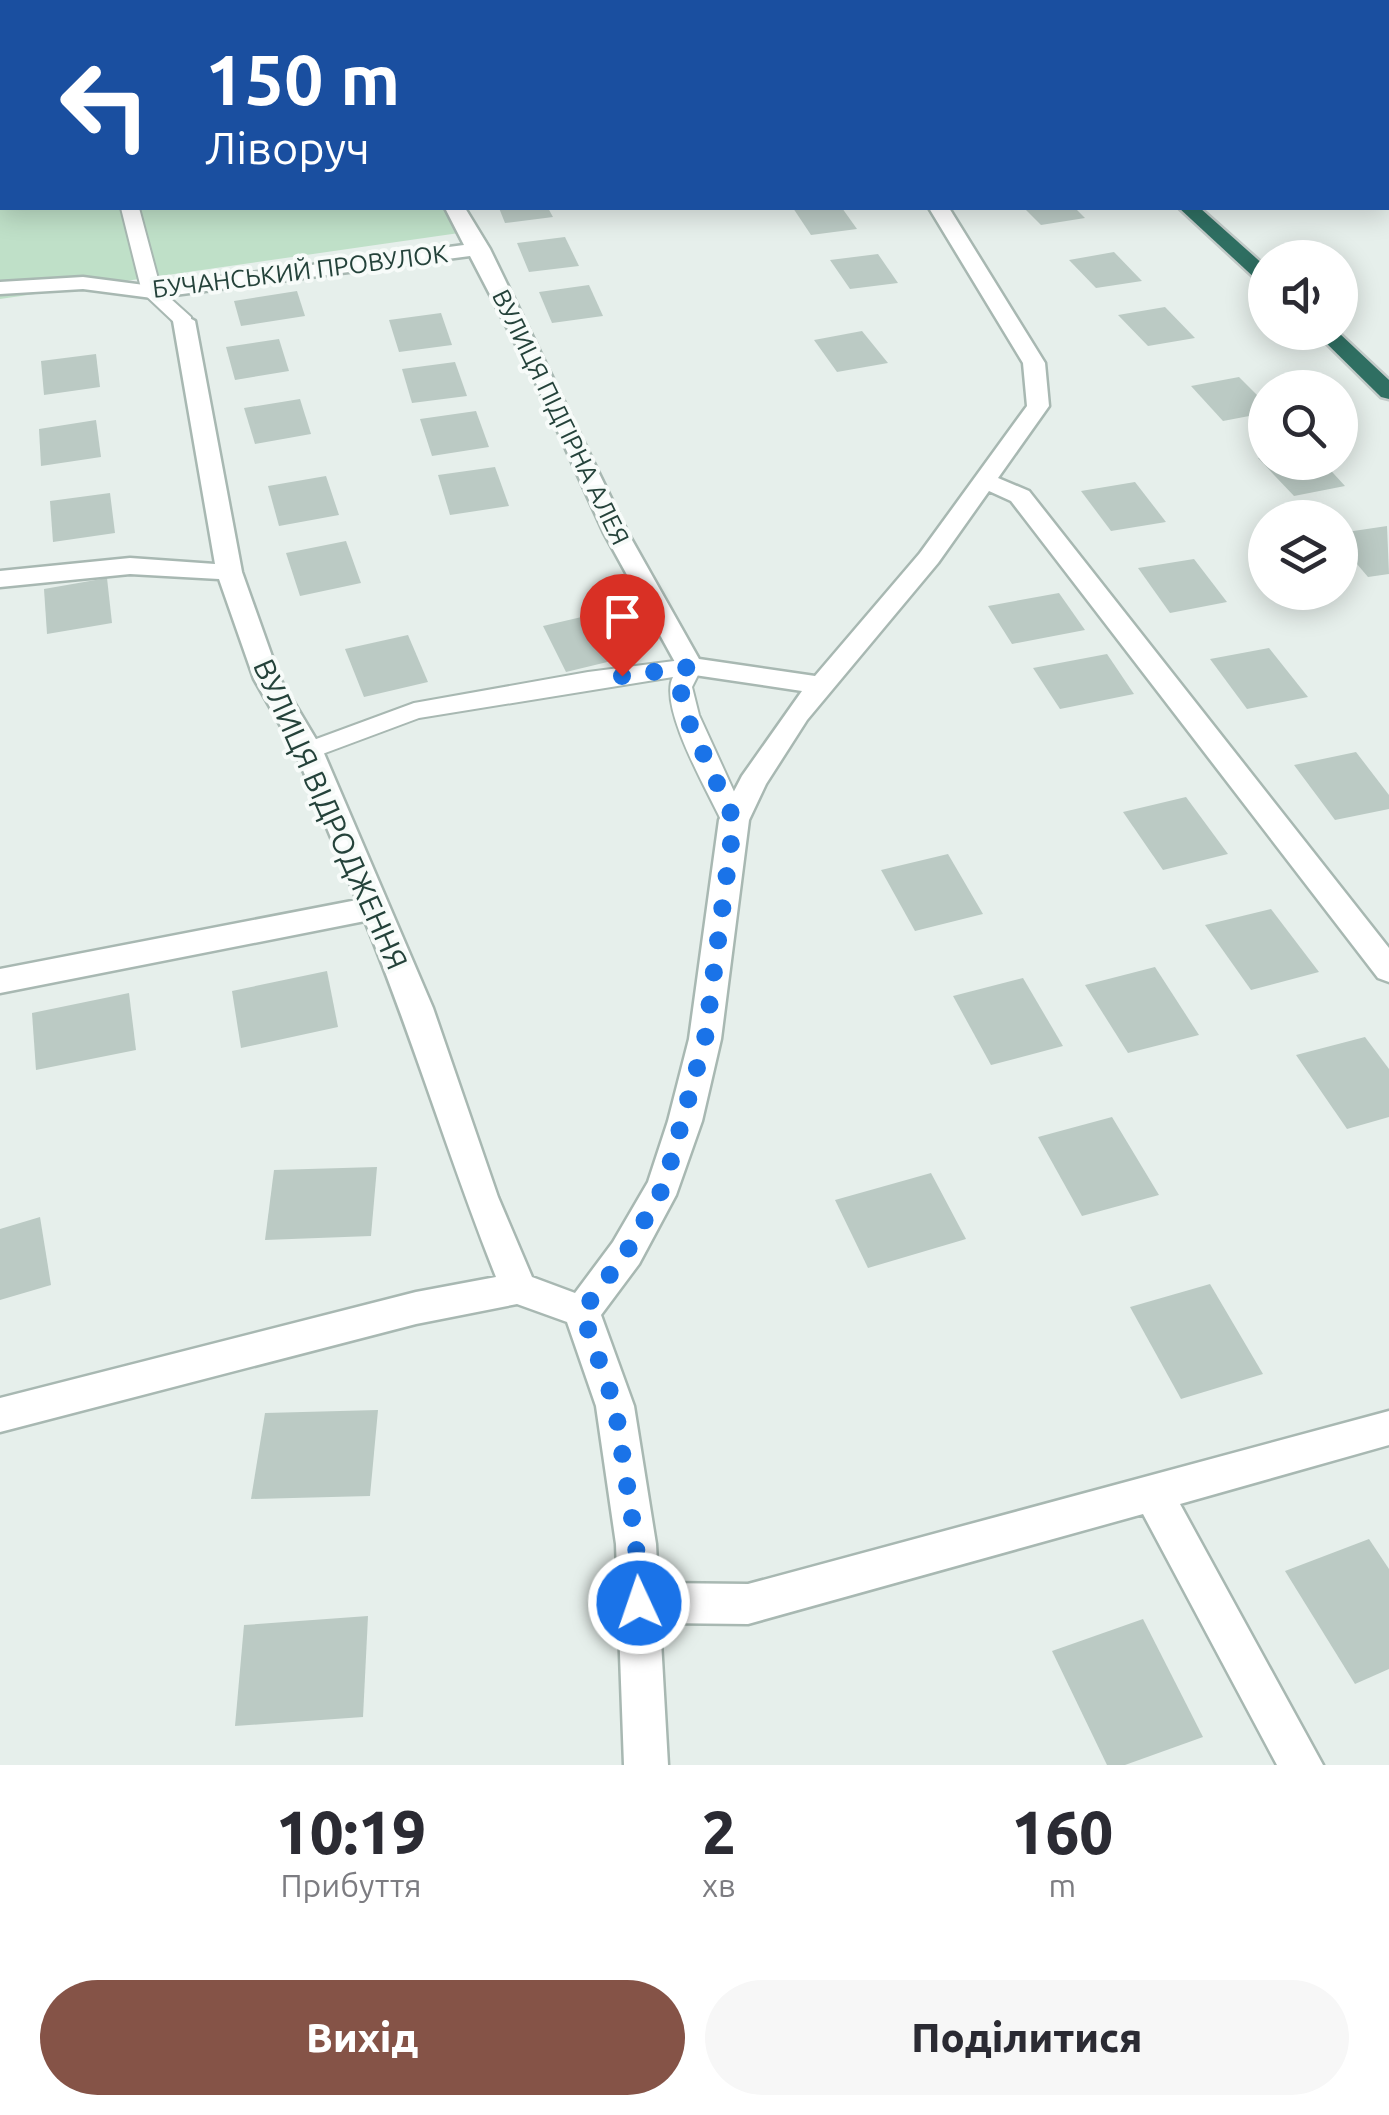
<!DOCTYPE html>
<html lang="uk">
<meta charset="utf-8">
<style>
:root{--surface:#fff;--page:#f7f7f7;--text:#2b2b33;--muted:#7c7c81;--accent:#855347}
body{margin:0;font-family:Ubuntu,sans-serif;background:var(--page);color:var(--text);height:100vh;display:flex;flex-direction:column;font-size:38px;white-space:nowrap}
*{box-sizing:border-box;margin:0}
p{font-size:32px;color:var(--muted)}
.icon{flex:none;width:55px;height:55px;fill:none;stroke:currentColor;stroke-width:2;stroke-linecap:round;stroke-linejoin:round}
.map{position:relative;height:1765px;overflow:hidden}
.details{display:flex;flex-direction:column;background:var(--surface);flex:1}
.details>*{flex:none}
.guide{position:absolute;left:0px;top:0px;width:1390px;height:210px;box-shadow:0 5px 25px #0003;background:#1a4fa0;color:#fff;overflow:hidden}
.fabs{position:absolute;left:1248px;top:240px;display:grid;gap:20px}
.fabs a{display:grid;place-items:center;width:110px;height:110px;border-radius:50%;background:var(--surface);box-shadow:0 5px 25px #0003;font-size:50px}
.pin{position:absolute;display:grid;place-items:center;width:85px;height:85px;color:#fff;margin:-102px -42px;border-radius:50% 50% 50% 0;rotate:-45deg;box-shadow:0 0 10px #0007}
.pin .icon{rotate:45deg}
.me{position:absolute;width:110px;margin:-55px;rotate:357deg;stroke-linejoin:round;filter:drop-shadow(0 0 8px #0008)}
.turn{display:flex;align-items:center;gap:35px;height:210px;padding:0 40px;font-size:45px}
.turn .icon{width:130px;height:130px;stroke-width:2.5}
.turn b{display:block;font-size:70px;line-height:85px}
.eta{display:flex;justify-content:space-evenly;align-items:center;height:170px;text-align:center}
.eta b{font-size:60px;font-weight:800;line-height:70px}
.action{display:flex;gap:20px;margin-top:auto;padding:20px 40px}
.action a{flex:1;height:115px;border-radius:60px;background:var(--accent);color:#fff;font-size:40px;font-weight:800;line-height:115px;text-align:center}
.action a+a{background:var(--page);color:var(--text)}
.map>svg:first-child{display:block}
.green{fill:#bfe0c8}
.building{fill:#bbcac4}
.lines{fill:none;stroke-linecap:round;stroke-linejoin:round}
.lane-casing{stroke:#a8b8b2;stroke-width:4}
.street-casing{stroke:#a8b8b2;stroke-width:5}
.highway-casing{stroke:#c2cac8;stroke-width:5}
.lane{fill:#fff;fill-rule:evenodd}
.street{fill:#fff;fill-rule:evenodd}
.highway{fill:#2f6f62;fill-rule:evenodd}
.route{stroke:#1a73e8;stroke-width:18;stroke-dasharray:0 32.4}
.labels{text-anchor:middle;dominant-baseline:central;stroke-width:8;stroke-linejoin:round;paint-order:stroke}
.far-street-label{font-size:25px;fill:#24423a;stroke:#f7fbf9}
.street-label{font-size:30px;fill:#24423a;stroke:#f7fbf9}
</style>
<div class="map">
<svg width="1389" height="1765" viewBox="0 0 1389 1765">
<rect width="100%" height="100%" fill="#e6efeb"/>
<polygon class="green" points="0,170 2,208 455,208 466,232 0,299"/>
<g class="building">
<polygon points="499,208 548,208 553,217 505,223"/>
<polygon points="793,208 842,208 857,229 811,235"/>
<polygon points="1024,208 1075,208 1085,218 1041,225"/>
<polygon points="565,237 579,266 529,272 517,243"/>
<polygon points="1114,252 1142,281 1096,288 1069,260"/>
<polygon points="878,254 898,283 850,289 830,260"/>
<polygon points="589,285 603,316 552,323 539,292"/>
<polygon points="297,291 305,316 241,326 234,301"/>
<polygon points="1165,307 1195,338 1148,346 1118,315"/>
<polygon points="441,313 452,345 399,352 389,320"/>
<polygon points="862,331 888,363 837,372 814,340"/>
<polygon points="279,339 289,371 235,380 226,347"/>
<polygon points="96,354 100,387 44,395 41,361"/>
<polygon points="455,362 467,396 412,403 402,369"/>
<polygon points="1239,377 1265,403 1265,413 1223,421 1191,386"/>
<polygon points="300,399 311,434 255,444 244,408"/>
<polygon points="476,411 489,447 432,456 420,419"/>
<polygon points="96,420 101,457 41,466 39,429"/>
<polygon points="1265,457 1265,462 1323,462 1345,486 1294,496 1258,458"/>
<polygon points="495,467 509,506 450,515 438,475"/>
<polygon points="326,476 339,515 279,526 268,486"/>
<polygon points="1135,482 1166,522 1111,531 1081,491"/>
<polygon points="110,493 115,533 53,542 50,501"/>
<polygon points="1387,526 1389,574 1368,577 1340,544 1340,533"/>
<polygon points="346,541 361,583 300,596 286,553"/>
<polygon points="1194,559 1227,602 1170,613 1138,568"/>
<polygon points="107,578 112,623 47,634 44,589"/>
<polygon points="1059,593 1085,630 1012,644 988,606"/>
<polygon points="603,612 628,657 566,672 543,626"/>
<polygon points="408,635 428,682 364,697 345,649"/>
<polygon points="1269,648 1308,697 1247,709 1210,659"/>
<polygon points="1107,654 1134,694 1060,709 1033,668"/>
<polygon points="1356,752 1389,795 1389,809 1335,820 1294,765"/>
<polygon points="1186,797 1228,854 1163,870 1123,812"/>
<polygon points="948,854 983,914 915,931 881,870"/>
<polygon points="1271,909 1319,972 1251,990 1205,925"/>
<polygon points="1155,967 1199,1035 1128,1053 1085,985"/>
<polygon points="327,971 338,1027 241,1048 232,991"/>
<polygon points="1023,978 1063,1046 991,1065 953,996"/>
<polygon points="129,993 136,1050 36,1070 32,1013"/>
<polygon points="1365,1037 1389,1069 1389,1117 1347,1129 1296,1055"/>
<polygon points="1112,1117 1159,1195 1082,1216 1038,1137"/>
<polygon points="377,1167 371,1236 265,1240 274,1170"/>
<polygon points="931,1173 966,1239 868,1268 835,1200"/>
<polygon points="40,1217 51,1285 0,1300 0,1229"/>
<polygon points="1210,1284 1263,1374 1181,1399 1130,1307"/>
<polygon points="378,1410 370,1496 251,1499 265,1413"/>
<polygon points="1369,1539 1389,1569 1389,1669 1355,1684 1285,1571"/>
<polygon points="368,1616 363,1717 235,1726 244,1625"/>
<polygon points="1143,1619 1203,1737 1125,1765 1107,1765 1052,1651"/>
</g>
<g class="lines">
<g class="lane-casing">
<g id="lane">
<polygon points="121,208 139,208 161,290 191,317 191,325 177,325 142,292"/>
<path d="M690,659L702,667L692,687L699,715L747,820L743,826H725L721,820C707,790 658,706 673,677L419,718L309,759L296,751L300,745L414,703L588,672Z"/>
</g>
</g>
<g class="street-casing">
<g id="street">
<rect x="83" y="0" width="16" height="2"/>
<polygon points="352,0 368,0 369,2 353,2"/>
<path d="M445,208H465L490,249L628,533L699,659L815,676L920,553L1027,406L1023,363L929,208H949L1045,363L1049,406L998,478L1029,491L1389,948V982L1378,978L1011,501L989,491L938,563L807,720L766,784L749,820L721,1039L702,1121L676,1195L639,1264L601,1315L634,1406L656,1544L658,1583L748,1584L1389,1411V1445L1180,1504L1323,1765H1277L1143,1514L748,1624L660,1623L668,1765H624L616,1544L596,1406L567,1322L517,1304L416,1324L0,1432V1398L416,1292L496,1277C449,1159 413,1038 365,921L0,993V969L357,900L295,751L254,679L219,579L130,574L0,587V571L130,558L215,564L173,321L176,316L184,315L195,321L242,572L280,679L323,751L433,1008L498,1197L532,1277L575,1293L613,1242L648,1182L668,1121L689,1039L719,820L742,776L802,691L681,673L604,533L536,383L470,256L152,298L83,289L0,294V282L83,277L152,286L464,245Z"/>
</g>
</g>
<g class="highway-casing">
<g id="highway">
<polygon points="954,0 971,0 972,2 955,2"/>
<polygon points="1179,208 1200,208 1265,266 1265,283 1258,281"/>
<polygon points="1315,332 1338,332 1389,380 1389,399 1381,397"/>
</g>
</g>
<use href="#lane" class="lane"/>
<use href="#street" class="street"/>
<use href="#highway" class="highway"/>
</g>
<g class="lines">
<polyline class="route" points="622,676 690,667 680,688 686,716 734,820 705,1039 664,1186 626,1253 582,1312 615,1406 636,1544 639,1603"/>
</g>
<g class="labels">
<g class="far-street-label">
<text transform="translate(300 271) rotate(-7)">БУЧАНСЬКИЙ ПРОВУЛОК</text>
<text transform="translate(561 417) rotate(64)">ВУЛИЦЯ ПІДГІРНА АЛЕЯ</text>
</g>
<g class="street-label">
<text transform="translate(331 814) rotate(66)">ВУЛИЦЯ ВІДРОДЖЕННЯ</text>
</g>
</g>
</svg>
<div class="fabs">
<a><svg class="icon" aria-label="sound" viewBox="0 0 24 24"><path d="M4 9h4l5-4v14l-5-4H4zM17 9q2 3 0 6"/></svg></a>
<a><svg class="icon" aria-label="search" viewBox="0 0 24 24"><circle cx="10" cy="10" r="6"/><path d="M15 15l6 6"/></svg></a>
<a><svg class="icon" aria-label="layers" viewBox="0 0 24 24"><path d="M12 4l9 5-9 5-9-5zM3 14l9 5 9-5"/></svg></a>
</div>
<div class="pin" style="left:622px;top:676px;background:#d93025"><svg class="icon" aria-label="arrive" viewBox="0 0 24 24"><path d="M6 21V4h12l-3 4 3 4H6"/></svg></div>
<svg class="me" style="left:639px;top:1603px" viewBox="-20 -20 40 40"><circle r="17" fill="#1a73e8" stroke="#fff" stroke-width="3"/><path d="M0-11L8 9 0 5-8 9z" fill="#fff"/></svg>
<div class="guide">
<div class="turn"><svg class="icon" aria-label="left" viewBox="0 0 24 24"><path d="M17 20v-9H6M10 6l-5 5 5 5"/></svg><div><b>150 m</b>Ліворуч</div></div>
</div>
</div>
<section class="details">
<div class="eta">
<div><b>10:19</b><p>Прибуття</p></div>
<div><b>2</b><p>хв</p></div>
<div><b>160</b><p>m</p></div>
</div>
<div class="action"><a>Вихід</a><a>Поділитися</a></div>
</section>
